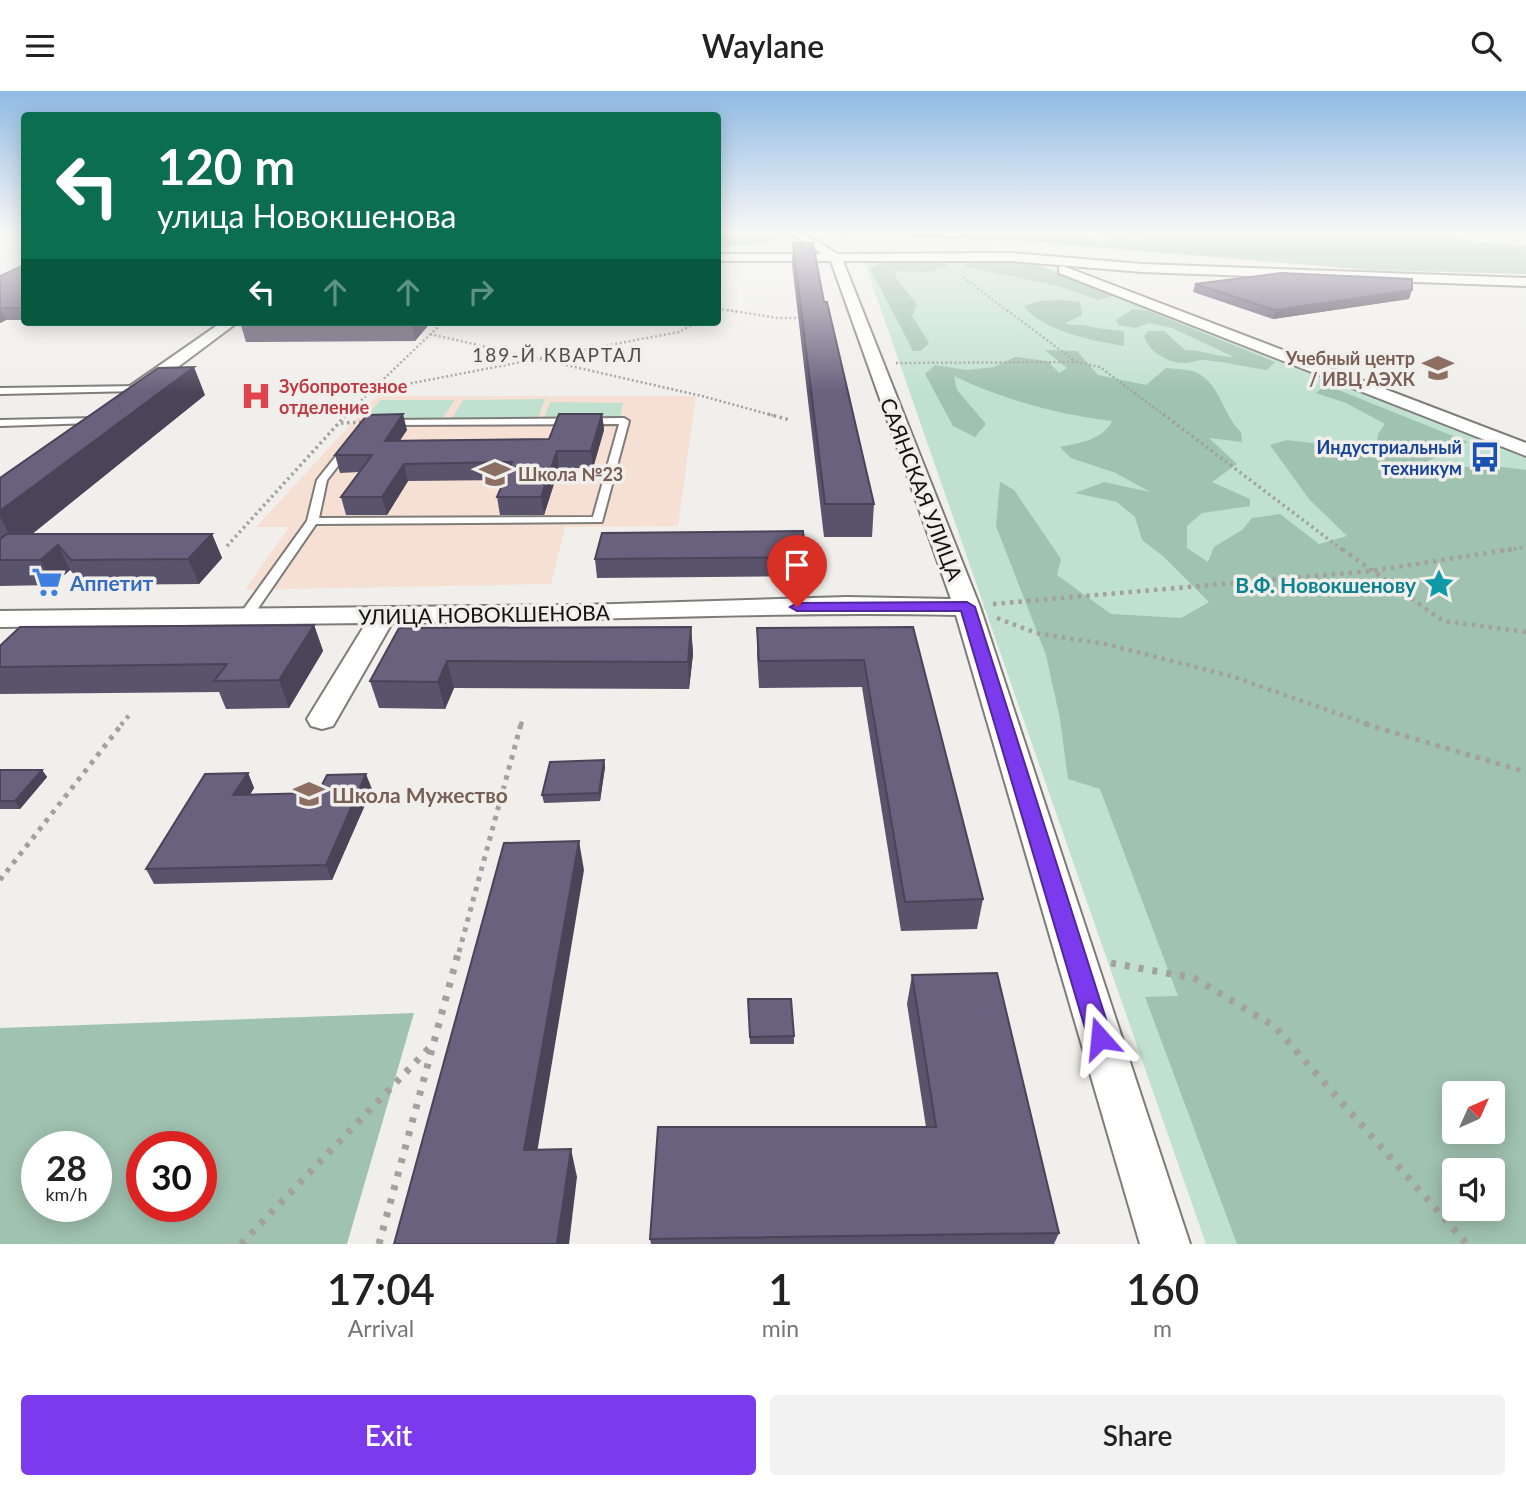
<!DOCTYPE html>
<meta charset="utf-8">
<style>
:root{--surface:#fff;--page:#f2f2f2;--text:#222;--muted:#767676;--accent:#7c3aed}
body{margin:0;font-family:Lato,sans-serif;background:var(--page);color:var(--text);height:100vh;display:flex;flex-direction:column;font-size:26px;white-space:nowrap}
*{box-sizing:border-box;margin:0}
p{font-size:23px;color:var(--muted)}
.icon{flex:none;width:38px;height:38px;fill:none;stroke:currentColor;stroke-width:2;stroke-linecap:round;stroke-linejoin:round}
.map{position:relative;height:1153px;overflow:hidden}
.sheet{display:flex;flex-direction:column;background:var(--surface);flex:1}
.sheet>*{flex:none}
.top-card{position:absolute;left:21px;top:21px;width:700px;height:214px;border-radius:7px;box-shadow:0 4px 18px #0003;background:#0b6e4f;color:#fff;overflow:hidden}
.needle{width:46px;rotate:45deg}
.buttons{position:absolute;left:1442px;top:990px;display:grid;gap:14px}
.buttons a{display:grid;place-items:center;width:63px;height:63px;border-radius:7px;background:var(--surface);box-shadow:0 4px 18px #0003;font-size:35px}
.speed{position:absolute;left:21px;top:1040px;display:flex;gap:14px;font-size:35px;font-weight:700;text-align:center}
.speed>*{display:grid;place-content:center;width:91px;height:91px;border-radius:50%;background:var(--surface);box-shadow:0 4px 18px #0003;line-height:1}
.speed small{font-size:18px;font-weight:400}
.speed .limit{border:10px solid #d22;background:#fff;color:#111}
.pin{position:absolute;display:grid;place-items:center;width:60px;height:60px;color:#fff;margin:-72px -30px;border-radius:50% 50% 50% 0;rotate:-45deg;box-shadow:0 0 7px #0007}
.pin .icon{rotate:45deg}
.me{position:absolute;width:77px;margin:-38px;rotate:342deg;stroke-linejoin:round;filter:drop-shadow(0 0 5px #0008)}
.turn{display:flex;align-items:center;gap:24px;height:147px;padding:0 21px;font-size:32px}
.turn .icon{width:91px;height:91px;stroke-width:2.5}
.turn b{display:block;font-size:49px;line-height:60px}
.lanes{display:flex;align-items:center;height:66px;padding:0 21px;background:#0003;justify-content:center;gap:35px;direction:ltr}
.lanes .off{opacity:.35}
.eta{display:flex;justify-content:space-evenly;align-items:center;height:119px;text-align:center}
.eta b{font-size:42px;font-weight:600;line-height:49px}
.cta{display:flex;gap:14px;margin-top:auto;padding:14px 21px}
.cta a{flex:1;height:80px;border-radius:7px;background:var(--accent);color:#fff;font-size:28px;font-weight:600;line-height:80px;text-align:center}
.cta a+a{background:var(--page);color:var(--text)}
header{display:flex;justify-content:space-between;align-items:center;height:91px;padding:0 21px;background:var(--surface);font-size:32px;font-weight:600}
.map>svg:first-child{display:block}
.education{fill:#f6e0d3}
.green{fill:#c0e1d0;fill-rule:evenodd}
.forest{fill:#a0c2b0;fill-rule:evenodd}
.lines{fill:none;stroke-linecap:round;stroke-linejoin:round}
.service-casing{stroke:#7e7c79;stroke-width:4}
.minor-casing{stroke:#7e7c79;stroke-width:4}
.path-far5{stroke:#a2a19e;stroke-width:2;stroke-dasharray:2 2.5;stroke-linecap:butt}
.path-far4{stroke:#a2a19e;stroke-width:2.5;stroke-dasharray:2 2.5;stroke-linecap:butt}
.path-far3{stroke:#a2a19e;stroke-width:3.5;stroke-dasharray:2.5 3.5;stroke-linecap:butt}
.path-far2{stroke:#a2a19e;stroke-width:4.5;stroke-dasharray:3.5 5;stroke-linecap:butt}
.path-far1{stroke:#a2a19e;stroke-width:5;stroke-dasharray:4.5 6;stroke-linecap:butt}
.path{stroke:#a2a19e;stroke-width:7;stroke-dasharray:5 9;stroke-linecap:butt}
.service{fill:#fff;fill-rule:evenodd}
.minor{fill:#fff;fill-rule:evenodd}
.wall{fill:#5a536c}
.shaded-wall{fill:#4a4458}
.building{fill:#69617d;stroke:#4a4458;stroke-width:2}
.route{fill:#7c3aed;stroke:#51269a;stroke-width:2}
.labels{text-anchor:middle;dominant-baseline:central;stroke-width:7;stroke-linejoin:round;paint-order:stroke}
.far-education-label{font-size:18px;font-weight:bold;fill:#785e54;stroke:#f0efeb;text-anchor:end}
.far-health-label{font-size:18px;font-weight:bold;fill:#be3a42;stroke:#f0efeb;text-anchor:start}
.far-transit-label{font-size:18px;font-weight:bold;fill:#164399;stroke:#f0efeb;text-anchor:end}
.far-neighbourhood-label{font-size:19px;letter-spacing:2px;fill:#514f4d;stroke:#f0efeb}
.street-label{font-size:21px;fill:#121110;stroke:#f0efeb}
.shop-label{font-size:21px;font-weight:bold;fill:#366cbe;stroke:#f0efeb;text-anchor:start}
.culture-label{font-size:21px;font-weight:bold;fill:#0d838f;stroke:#f0efeb;text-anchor:end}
.education-label{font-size:21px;font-weight:bold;fill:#785e54;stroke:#f0efeb;text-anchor:start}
</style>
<header><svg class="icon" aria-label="menu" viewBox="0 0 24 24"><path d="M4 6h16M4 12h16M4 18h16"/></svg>Waylane<svg class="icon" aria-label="search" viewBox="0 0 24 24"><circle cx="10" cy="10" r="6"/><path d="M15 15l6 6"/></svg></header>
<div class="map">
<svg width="1526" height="1153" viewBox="0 0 1526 1153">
<rect width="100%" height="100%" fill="#f0efeb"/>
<polygon class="education" points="377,305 696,305 678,435 565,436 551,493 245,499 289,436 256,436"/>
<g class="green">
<path d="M1028,169L1526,367V1153H1206L864,170ZM1454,1003H1493V1041H1454ZM1454,1080H1493V1118H1454Z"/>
<polygon points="545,308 538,328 451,329 463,309"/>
<polygon points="381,309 455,309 442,328 363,328"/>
<polygon points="550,311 623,312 620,327 544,328"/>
</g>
<g class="forest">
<polygon points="718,140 777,140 779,146 770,152 718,156"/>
<polygon points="828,140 1013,140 1024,146 1061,140 1105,153 1112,147 1151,148 1116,140 1408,140 1472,151 1526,155 1526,183 1369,179 1032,151 915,146 851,146"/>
<polygon points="976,170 1037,173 1112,205 1098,209 1058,195 962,175"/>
<polygon points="913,171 941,172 949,175 929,181 894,180 897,188 917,214 912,225 929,252 921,260 913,260 870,177 882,172"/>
<path d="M1059,209L1080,211L1082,224L1065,232C1074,236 1080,232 1088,235C1100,238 1111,239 1124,240V255C1094,250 1042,240 1024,215L1039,210Z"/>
<path d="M1133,218L1149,220L1275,271L1267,279C1246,276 1226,271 1205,269C1198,268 1191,273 1183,272C1168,272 1148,260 1144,245L1148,240H1164L1185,259C1203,259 1217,266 1234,266L1172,237L1149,232L1135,237L1119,234L1116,229Z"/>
<path d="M1045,259L1077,260L1098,284L1146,294L1166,277C1175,278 1191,278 1199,283C1220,294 1224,326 1241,341L1242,351L1209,347L1237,373L1212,391L1250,408V415L1202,422L1187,435V457L1208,471L1214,456L1242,439L1252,427L1280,423L1319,453L1347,445L1309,408L1270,354L1287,349L1376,360L1378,343L1385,333L1346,312L1316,302L1326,294L1468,351L1428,370L1435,376H1503L1526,379V1153H1237L1145,906L1178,905L1100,698L1068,688L1060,628L1046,564L996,435L1000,391L1014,399L1061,468L1057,484L1111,523L1181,527L1209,511L1164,466L1142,449L1135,426L1117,411L1075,402L1104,391L1150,401L1116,382L1071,367L1060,356C1079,352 1103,349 1112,330C1057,323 1004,309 954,285L957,299L986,333L975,346L953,335L925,283L935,274L967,279L994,276L1015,266L1048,270L1059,282L1067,277ZM1454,1003H1493V1041H1454ZM1454,1080H1493V1118H1454Z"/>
<path d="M414,922L347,1153H0V937ZM37,1055H96V1115H37ZM142,1055H201V1115H142Z"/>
</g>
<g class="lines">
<g class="service-casing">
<g id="service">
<polygon points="141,295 142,297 138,300 0,303 0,297"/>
<polygon points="97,327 97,331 94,332 0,335 0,329"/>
<polygon points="624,327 629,330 602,431 316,433 250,529 245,530 238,526 307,430 317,389 344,355 352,357 327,389 319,427 593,426 619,333 386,334 381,331 383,329"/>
</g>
</g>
<g class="minor-casing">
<g id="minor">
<path d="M787,140H799L838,163L1011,162L1142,173L1526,187V195L1142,181L1011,170H843L980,516L1190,1153H1140L956,524C768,520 580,530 392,532L333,635L322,638L311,635L307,628L366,532L0,536V520L582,514L847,506L951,508L831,170H718V163H822Z"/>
<polygon points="1063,175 1526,352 1526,365 1059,182 1059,176"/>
<polygon points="222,231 238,231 142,303 130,303 127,299 130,295"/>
</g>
</g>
<g class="path-far5">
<polyline points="963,186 1009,221"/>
<polyline points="718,220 721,218 738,221"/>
</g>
<g class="path-far4">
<polyline points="727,219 778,227 803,227"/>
<polyline points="1007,219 1076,271"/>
<polyline points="430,243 702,305 775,325"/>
<polyline points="540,267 679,241 697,231"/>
<polyline points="896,272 1077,271 1100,276 1165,325"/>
<polyline points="371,300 532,269"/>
<polyline points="345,325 438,236"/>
</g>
<g class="path-far3">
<polyline points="768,323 790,329"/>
<polyline points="1163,323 1344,460"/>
<polyline points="341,332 367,331"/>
<polyline points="227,455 347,323"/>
<polyline points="1502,460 1526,456"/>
</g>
<g class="path-far2">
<polyline points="1342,458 1443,530 1526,541"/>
<polyline points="993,513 1371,480 1513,458"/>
<polyline points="997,527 1036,542 1105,553 1231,585 1370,634"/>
<polyline points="121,634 130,623"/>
<polyline points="521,634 523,626"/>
</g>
<g class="path-far1">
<polyline points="1365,633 1526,681"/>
<polyline points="0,789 122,633"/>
<polyline points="459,861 521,633"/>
</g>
<g class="path">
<polyline points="1111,872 1194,887 1274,935 1467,1153"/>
<polyline points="241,1153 432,954"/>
<polyline points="379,1153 459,859"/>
</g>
<use href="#service" class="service"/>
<use href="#minor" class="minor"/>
</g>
<g class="wall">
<polygon points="793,152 824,211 874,413 872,446 824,446 792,173"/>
<polygon points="24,174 24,229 6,229 0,232 0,185"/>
<polygon points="1195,193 1409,208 1273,228 1193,201"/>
<polygon points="240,231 431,231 415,250 246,251"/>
<polygon points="205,304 32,443 212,443 222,467 199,493 84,494 70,479 53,494 0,495 0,387"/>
<polygon points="602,323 604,339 593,377 559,377 544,424 500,424 497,406 504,389 408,390 387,424 346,424 341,406 359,381 340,382 335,364 407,339 400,349 549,348"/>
<polygon points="806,466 805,485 597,487 595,468"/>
<polygon points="314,534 323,560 289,617 226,618 219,601 0,603 0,555"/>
<polygon points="691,536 693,563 689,598 454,597 445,618 379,617 370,590 399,537"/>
<polygon points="913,536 983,808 977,838 901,840 862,596 759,597 757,564 757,537"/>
<polygon points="604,669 605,676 600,710 544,712 542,704"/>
<polygon points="0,679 42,679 47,686 20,718 0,718"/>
<polygon points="248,682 254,697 250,703 318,702 372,698 332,789 154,793 146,778"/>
<polygon points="912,884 1059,1142 1054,1153 651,1153 650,1148 926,1036 907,913"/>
<polygon points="748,908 794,945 794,953 750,953"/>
</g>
<g class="shaded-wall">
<polygon points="1412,199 1409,208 1273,228 1275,219"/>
<polygon points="0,217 6,229 0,232"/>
<polygon points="411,231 431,231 415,250"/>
<polygon points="194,276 205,304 16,456 0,426 0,420"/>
<polygon points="403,323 407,339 389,366 385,350"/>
<polygon points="602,323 604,339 593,377 591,360"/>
<polygon points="557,360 559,377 544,424 541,406"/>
<polygon points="404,373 408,390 387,424 382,406"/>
<polygon points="212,443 222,467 199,493 188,468"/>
<polygon points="58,454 70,479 53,494 40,469"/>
<polygon points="314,534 323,560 289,617 279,589"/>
<polygon points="691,536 693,563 689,598 688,571"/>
<polygon points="447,570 454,597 445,618 438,591"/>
<polygon points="604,669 605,676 600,710 599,702"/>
<polygon points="42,679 47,686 20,718 15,710"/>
<polygon points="248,682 254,697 241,719 233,704"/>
<polygon points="366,683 372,698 332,789 326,774"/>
<polygon points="579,750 584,779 533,1086 524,1059"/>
<polygon points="571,1058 577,1086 569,1153 557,1153"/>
</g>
<g class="building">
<polygon points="793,152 813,152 824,211 827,211 874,413 825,413"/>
<polygon points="24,174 24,217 0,217 0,185"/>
<polygon points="1281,182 1412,188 1412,199 1275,219 1195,193"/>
<polygon points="194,276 0,420 0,387 158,277"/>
<polygon points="403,323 385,350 549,348 559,323 602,323 591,360 557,360 541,406 497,406 512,371 404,373 382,406 341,406 372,364 335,364 367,324"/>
<polygon points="803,440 806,466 595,468 602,442"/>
<polygon points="7,443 212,443 188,468 71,469 58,454 40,469 0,469 0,448"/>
<polygon points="314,534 279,589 214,590 227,573 0,576 0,555 20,536"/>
<polygon points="691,536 688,571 447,570 438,591 370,590 399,537"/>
<polygon points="913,536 983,808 905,811 864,569 759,570 757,537"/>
<polygon points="604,669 599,702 542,704 550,671"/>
<polygon points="0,679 42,679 15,710 0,710"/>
<polygon points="248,682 233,704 318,702 327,684 366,683 326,774 146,778 205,683"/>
<polygon points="579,750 524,1059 571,1058 557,1153 394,1153 504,752"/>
<polygon points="997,882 1059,1142 650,1148 658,1036 936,1036 912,884"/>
<polygon points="748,908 791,908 794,945 750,946"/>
</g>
<linearGradient id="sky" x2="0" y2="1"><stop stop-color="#90bae4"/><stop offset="0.47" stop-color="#f8f8f6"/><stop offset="1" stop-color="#f8f8f6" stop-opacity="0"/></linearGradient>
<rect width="1526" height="301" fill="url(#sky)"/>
<polygon class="route" points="967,511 975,516 1112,947 1109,955 1100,959 1091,955 1088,947 961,520 797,520 790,516 797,512"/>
<defs>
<g id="school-bare" transform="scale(2.415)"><path d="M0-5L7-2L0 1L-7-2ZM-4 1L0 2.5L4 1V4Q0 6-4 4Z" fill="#8d6e63" stroke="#f0efeb" stroke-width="2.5" paint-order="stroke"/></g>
<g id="hospital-bare" transform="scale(2.415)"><path d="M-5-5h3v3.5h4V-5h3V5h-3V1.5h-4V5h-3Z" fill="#e0444e" stroke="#f0efeb" stroke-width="2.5" paint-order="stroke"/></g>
<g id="bus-bare" transform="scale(2.415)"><path d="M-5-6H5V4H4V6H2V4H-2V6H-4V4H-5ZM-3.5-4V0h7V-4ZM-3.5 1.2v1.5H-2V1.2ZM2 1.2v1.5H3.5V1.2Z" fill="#1a4fb4" stroke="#f0efeb" stroke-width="2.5" paint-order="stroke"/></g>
<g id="supermarket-bare" transform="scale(2.415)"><path d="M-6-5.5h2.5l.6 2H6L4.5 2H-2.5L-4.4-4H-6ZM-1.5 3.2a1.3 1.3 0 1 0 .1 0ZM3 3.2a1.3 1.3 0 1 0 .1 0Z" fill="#3f7fe0" stroke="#f0efeb" stroke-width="2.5" paint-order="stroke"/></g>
<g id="sight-bare" transform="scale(2.415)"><path d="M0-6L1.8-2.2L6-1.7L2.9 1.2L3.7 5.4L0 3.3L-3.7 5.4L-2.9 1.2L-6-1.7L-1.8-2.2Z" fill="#0f9aa8" stroke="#f0efeb" stroke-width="2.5" paint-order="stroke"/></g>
</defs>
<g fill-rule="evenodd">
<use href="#school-bare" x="1438" y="277"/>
<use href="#hospital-bare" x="256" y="305"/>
<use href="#bus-bare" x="1485" y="366"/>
<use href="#school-bare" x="495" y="383"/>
<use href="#supermarket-bare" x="47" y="491"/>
<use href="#sight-bare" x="1439" y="493"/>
<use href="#school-bare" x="309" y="703"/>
</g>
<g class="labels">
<g class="far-education-label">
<text x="1415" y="267">Учебный центр<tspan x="1415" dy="21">/ ИВЦ АЭХК</tspan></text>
<text x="518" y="383" text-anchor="start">Школа №23</text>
</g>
<g class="far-health-label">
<text x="279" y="295">Зубопротезное<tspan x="279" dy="21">отделение</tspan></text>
</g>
<g class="far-transit-label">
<text x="1462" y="356">Индустриальный<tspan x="1462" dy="21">техникум</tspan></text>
</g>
<g class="far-neighbourhood-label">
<text x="558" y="263">189-Й КВАРТАЛ</text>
</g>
<g class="street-label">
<text transform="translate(922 398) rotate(69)">САЯНСКАЯ УЛИЦА</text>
<text transform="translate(484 523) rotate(-1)">УЛИЦА НОВОКШЕНОВА</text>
</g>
<g class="shop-label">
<text x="70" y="491">Аппетит</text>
</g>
<g class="culture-label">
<text x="1416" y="493">В.Ф. Новокшенову</text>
</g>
<g class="education-label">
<text x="332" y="703">Школа Мужество</text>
</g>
</g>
</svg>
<div class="buttons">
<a><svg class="needle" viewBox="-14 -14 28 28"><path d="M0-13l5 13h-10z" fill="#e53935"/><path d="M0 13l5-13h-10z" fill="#767676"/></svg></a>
<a><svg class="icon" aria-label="sound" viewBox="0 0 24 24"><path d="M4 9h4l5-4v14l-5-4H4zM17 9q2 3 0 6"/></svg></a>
</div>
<div class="speed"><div>28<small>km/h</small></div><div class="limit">30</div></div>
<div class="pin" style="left:797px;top:516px;background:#d93025"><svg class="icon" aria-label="arrive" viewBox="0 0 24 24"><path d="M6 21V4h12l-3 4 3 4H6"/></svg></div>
<svg class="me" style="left:1100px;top:947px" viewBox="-20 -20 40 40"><path d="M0-17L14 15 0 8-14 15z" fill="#7c3aed" stroke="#fff" stroke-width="4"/></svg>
<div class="top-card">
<div class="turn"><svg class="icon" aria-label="left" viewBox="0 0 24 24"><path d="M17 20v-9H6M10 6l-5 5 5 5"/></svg><div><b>120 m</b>улица Новокшенова</div></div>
<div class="lanes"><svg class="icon" aria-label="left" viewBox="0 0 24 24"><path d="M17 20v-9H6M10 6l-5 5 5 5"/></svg><svg class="icon off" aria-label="ahead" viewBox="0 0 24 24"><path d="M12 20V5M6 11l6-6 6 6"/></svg><svg class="icon off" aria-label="ahead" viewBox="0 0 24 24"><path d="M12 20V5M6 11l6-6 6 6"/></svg><svg class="icon off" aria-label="right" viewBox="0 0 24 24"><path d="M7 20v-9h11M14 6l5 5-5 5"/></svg></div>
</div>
</div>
<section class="sheet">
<div class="eta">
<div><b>17:04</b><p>Arrival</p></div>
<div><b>1</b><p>min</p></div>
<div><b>160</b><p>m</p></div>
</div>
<div class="cta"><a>Exit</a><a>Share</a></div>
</section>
